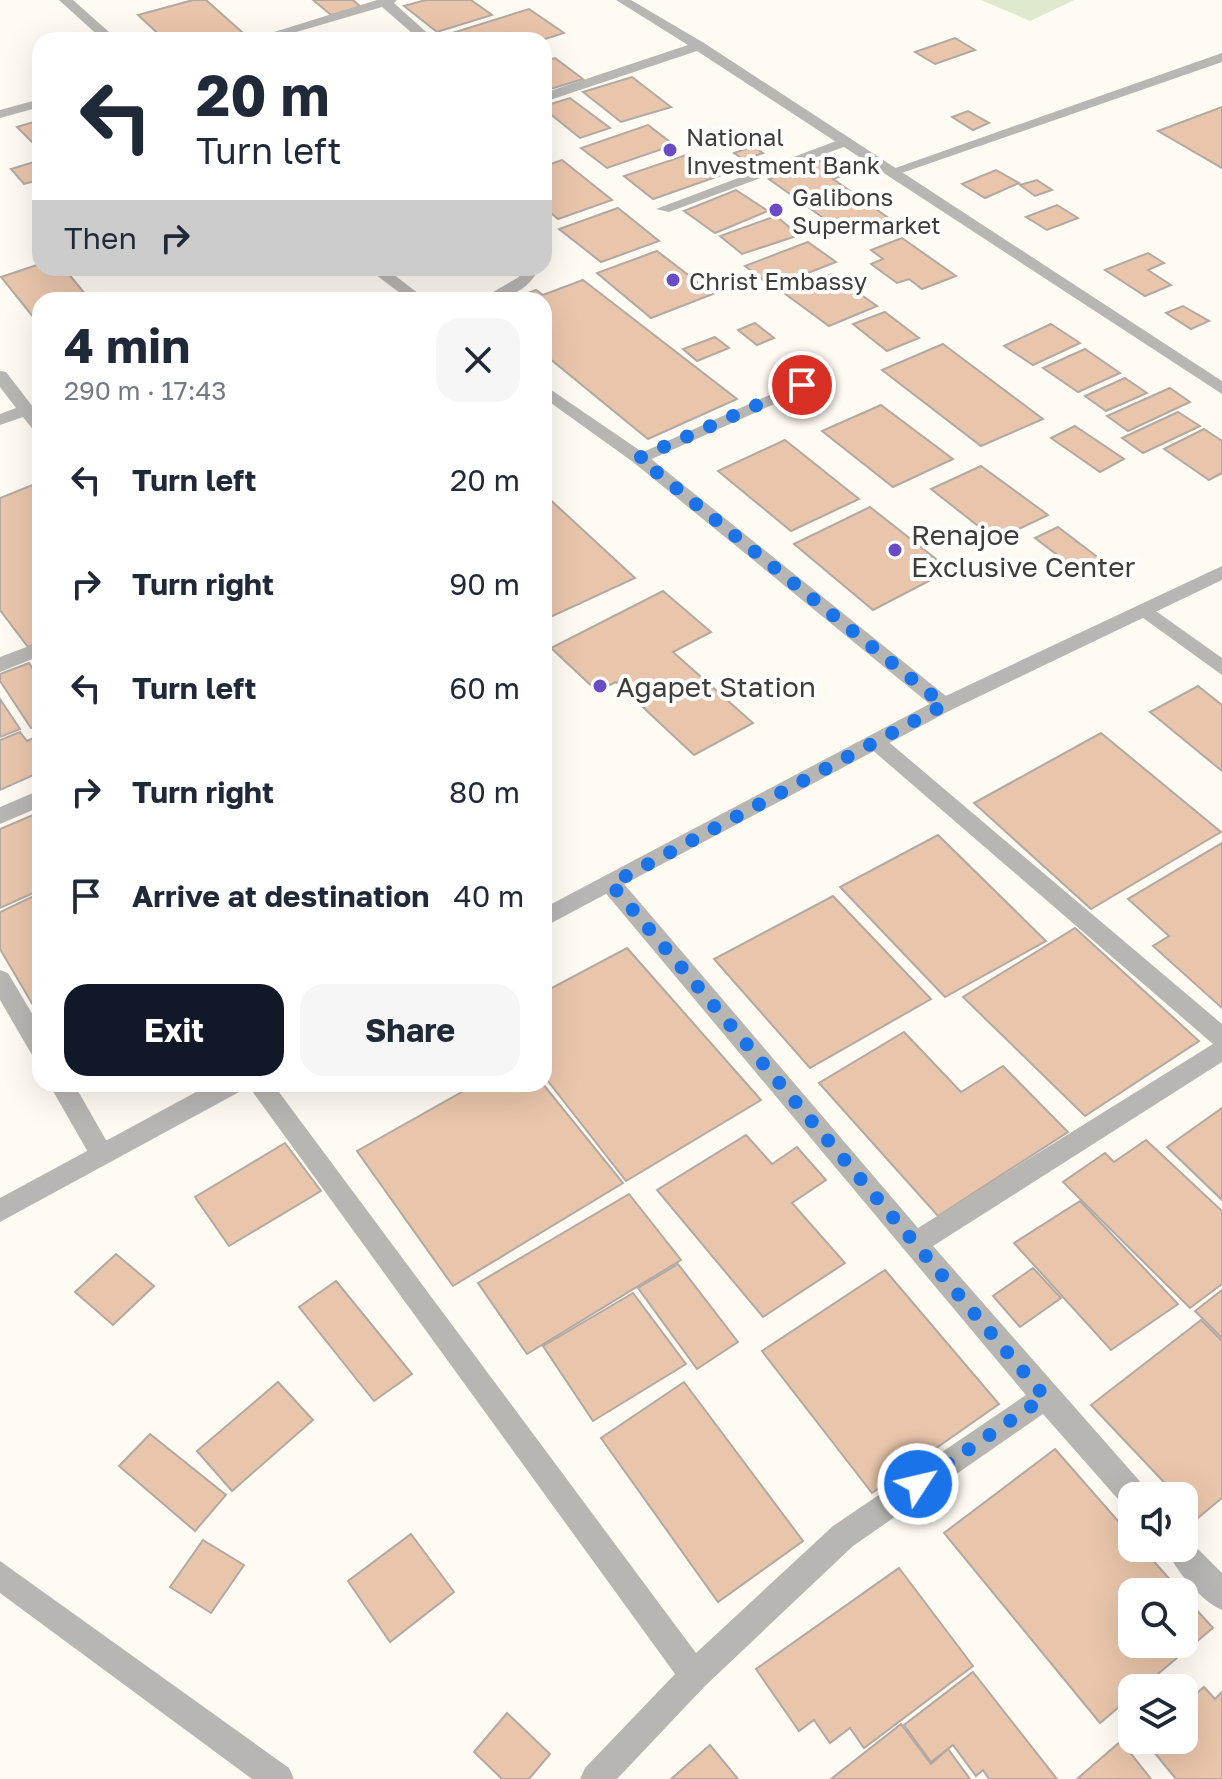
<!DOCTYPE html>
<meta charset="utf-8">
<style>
:root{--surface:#fff;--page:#f6f6f7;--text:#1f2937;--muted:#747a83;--accent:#111827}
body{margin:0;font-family:"Golos Text",sans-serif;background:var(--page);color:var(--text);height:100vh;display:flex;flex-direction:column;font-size:30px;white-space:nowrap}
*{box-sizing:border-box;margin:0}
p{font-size:26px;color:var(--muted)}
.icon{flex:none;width:44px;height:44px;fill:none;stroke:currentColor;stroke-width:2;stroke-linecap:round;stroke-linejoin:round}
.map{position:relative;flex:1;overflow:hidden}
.side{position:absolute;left:32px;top:292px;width:520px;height:800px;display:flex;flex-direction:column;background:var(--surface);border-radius:24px;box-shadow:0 8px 32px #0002}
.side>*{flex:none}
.banner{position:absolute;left:32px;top:32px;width:520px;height:244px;border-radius:24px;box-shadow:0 8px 32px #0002;background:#fff;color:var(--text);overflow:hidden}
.controls{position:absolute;left:1118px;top:1482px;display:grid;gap:16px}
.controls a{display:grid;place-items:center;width:80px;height:80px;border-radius:16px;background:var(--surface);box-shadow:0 8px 32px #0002;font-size:40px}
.pin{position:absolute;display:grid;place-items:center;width:68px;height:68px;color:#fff;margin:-34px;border:4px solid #fff;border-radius:50%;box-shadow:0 2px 8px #0007}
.me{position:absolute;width:88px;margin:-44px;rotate:55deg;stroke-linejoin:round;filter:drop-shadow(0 0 6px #0008)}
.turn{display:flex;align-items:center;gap:28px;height:168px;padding:0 32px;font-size:36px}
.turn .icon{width:104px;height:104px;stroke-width:2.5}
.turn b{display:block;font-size:56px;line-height:68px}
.then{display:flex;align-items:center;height:76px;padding:0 32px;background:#0003;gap:16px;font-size:30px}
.round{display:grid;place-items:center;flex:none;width:84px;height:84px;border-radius:24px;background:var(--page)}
.headline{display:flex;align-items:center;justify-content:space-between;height:136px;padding:0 32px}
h1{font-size:48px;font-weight:700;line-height:60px}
.primary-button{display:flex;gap:16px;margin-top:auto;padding:16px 32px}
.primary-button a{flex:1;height:92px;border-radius:24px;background:var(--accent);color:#fff;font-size:32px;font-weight:700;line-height:92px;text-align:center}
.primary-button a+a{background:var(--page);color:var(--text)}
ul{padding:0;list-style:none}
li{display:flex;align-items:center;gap:24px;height:104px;padding:0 32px}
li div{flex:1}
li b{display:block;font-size:30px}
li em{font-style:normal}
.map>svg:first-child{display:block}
.green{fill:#dee9ce}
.building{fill:#e9c5ab;stroke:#b2a9a3;stroke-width:2}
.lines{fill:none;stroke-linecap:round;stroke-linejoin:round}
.service{fill:#b8b6b2;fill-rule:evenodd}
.minor{fill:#b8b6b2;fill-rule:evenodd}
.tertiary{fill:#b8b6b2;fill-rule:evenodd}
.route{stroke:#1a73e8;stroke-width:14;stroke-dasharray:0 25.2}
.poi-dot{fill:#694cc5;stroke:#fff;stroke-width:3}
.labels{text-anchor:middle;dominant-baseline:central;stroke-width:8;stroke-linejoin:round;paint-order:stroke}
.far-poi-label{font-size:24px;fill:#3e3d39;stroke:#fff;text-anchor:start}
.poi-label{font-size:28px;fill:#3e3d39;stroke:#fff;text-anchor:start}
</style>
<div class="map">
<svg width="1222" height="1779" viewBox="0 0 1222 1779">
<rect width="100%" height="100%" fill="#fffbf2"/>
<polygon class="green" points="981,0 1074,0 1030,21"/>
<g class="building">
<polygon points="193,0 206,0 242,32 215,40 165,40 138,15"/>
<polygon points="313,0 353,0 361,7 331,15"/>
<polygon points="426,0 471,0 492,15 437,32 404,6"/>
<polygon points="529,9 564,33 542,40 430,40"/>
<polygon points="955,38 975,50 935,64 915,52"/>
<polygon points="555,58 583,79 544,91 544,61"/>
<polygon points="632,77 671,107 621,122 583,92"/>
<polygon points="570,98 610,128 580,138 544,109 544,106"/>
<polygon points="1222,107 1222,168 1158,131"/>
<polygon points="968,111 989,123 973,130 952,117"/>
<polygon points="40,120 40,150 17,127"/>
<polygon points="648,125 674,145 607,168 581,148"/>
<polygon points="753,146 763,153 744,160 734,153"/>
<polygon points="689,154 719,176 653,199 624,176"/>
<polygon points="826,159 847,174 833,179 890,219 847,235 769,179"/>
<polygon points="562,160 612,200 558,219 544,207 544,166"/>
<polygon points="37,161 40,180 24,184 11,169"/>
<polygon points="996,170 1019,183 985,198 962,184"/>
<polygon points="1037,180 1052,190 1035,196 1020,185"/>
<polygon points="736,190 768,211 715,233 684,211"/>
<polygon points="1057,205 1078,218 1047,230 1026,217"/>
<polygon points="618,208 659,241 601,262 559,229"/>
<polygon points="776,216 799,235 742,254 720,236"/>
<polygon points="902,238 956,276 922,289 909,279 897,283 871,264 883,259 871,250"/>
<polygon points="808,242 836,262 772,287 745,266"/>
<polygon points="657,251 713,294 651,318 597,273"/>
<polygon points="1148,253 1164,263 1148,270 1171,285 1145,296 1105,270"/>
<polygon points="40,264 40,268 64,268 90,300 40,300 40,316 34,318 1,277"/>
<polygon points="832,274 877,306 829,326 784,293"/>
<polygon points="583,280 737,399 648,439 544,354 544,300 511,300 536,290 543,295"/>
<polygon points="1183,306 1209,321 1191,329 1166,313"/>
<polygon points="885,312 919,338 887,351 853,324"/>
<polygon points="755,323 774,338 757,345 738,330"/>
<polygon points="1051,324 1080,343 1033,365 1004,346"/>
<polygon points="715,337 729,348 697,361 683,349"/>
<polygon points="943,344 1043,419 981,446 882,370"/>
<polygon points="1085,349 1120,373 1078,392 1043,368"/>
<polygon points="1125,378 1147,393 1106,411 1085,396"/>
<polygon points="1170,388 1190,402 1128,431 1107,416"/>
<polygon points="881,405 953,459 893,487 822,431"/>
<polygon points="1178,412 1200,426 1143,453 1122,438"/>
<polygon points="1075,426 1124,459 1100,472 1051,438"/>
<polygon points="1204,429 1222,441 1222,473 1209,480 1164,449"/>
<polygon points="785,440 859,499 791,531 718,471"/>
<polygon points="981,466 1048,515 996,540 931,489"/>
<polygon points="40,482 40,642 28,647 0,610 0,498"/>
<polygon points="544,494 635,578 544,620"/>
<polygon points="870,507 950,570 873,610 794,544"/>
<polygon points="1058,527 1100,559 1077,570 1035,538"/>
<polygon points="663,591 711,632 673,652 753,723 694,755 616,682 597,691 551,648"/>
<polygon points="29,663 40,679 40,724 31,728 0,681 0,674"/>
<polygon points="1198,686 1222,705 1222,771 1150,712"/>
<polygon points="0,699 20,729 0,737"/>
<polygon points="20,732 27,741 40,735 40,772 0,790 0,740"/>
<polygon points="1101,733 1221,832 1091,909 974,803"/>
<polygon points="40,812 40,890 0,908 0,829"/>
<polygon points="938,835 1046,941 945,997 840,887"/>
<polygon points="1222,843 1222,1008 1153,946 1169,936 1128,899"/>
<polygon points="40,893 40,1017 0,949 0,912"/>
<polygon points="833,896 931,999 810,1068 714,959"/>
<polygon points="1075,928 1199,1041 1085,1116 963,997"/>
<polygon points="627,948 761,1100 626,1181 544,1076 544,992"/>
<polygon points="904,1032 961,1092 1003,1066 1068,1132 938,1216 819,1083"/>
<polygon points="476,1084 543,1084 623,1183 453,1286 357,1151"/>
<polygon points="1222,1108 1222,1200 1167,1147"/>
<polygon points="746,1135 772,1164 797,1147 826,1180 792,1203 845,1263 763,1317 657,1190"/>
<polygon points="1146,1140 1222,1211 1222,1284 1190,1308 1063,1182 1105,1153 1114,1162"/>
<polygon points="285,1143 321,1191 229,1246 195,1197"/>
<polygon points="629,1194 681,1260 527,1354 478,1283"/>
<polygon points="1080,1201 1178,1304 1111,1350 1014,1243"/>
<polygon points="116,1254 154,1286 113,1325 75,1292"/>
<polygon points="678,1264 738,1342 697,1369 638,1288"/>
<polygon points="1033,1268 1061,1298 1020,1327 993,1296"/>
<polygon points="885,1270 999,1404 872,1493 762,1351"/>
<polygon points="336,1281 412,1374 374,1401 299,1307"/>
<polygon points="1222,1290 1222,1338 1195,1311"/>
<polygon points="633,1293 686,1364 593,1421 543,1346"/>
<polygon points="1201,1320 1222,1341 1222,1498 1198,1518 1184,1503 1184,1496 1177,1496 1091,1405"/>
<polygon points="278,1382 313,1420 232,1491 197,1451"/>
<polygon points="684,1382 803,1541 718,1602 601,1438"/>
<polygon points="150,1434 226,1495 195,1531 119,1466"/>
<polygon points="1055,1449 1132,1537 1132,1548 1142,1548 1181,1592 1132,1592 1132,1644 1184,1644 1184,1596 1213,1628 1141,1688 1132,1688 1132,1696 1100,1723 944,1533"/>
<polygon points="411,1534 454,1592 390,1642 348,1581"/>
<polygon points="203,1540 244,1565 211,1613 170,1587"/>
<polygon points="899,1568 973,1666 864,1748 850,1728 830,1743 814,1720 799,1731 756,1669"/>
<polygon points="973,1672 1057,1779 989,1779 983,1770 976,1776 953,1745 931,1762 904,1725"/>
<polygon points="1204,1687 1215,1699 1222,1692 1222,1779 1176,1779 1144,1740 1184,1740 1184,1704"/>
<polygon points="507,1713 550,1754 529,1779 502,1779 474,1752"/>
<polygon points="901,1724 931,1764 948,1749 970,1779 831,1779"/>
<polygon points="1121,1741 1151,1779 1077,1779"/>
<polygon points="710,1745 738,1779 671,1779"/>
</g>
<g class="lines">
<g class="service">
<polygon points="1222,53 1222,62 896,175 884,172"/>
<polygon points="844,138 851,142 849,145 669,212 656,209"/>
<path d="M523,268H539C529,292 504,300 479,300L519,277Z"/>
<polygon points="802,380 808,381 808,389 645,462 639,463 630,458"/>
</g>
<g class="minor">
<polygon points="59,0 73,0 118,40 103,40"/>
<polygon points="377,0 397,0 394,3 435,40 420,40 382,7 269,40 248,40"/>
<polygon points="616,0 631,0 704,43 1222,381 1222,394 697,51 544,102 544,93 688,45"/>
<polygon points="40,99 40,107 0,118 0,110"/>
<polygon points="367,268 385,268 427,300 409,300"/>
<polygon points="0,371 6,372 40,416 40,432 34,431 23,417 0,425 0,414 16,408 0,387"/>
<polygon points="544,385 645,454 951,700 954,705 951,710 937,710 633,462 544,398"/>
<polygon points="1146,604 1222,658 1222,675 1139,615 1136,610 1139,605"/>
<polygon points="40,642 40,656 0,672 0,657"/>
<polygon points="877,736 884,738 1222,1024 1222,1062 933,1246 1144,1486 1148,1496 1132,1496 1132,1509 1124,1506 1043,1414 853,1546 705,1686 617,1779 580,1779 585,1768 675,1674 247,1084 273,1084 696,1653 833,1526 1026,1395 603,890 600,884 603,878 619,878 918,1228 1213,1044 870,748 867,743"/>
<polygon points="40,790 40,807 0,824 0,807"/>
<polygon points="0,970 8,973 40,1027 40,1058 32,1055 0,1000"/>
<polygon points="49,1084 74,1084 114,1154 111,1161 102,1165 93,1161"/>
<path d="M1184,1535L1222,1573V1610C1201,1601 1174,1569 1166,1548H1184Z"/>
<polygon points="0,1561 289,1768 294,1779 252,1779 0,1593"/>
</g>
<g class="tertiary">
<polygon points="1222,566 1222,580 951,710 544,927 544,908 937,700"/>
<polygon points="211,1084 245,1084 241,1091 0,1222 0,1198"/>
</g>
</g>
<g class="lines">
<polyline class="route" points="802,385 639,458 944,705 611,884 1045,1397 918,1484"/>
</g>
<g class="poi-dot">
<circle cx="670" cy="150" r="8"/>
<circle cx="776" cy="210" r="8"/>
<circle cx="673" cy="280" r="8"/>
<circle cx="895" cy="550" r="8"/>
<circle cx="600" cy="686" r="8"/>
</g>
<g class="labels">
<g class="far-poi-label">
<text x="686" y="136">National<tspan x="686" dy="28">Investment Bank</tspan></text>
<text x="792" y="196">Galibons<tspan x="792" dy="28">Supermarket</tspan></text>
<text x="689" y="280">Christ Embassy</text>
</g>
<g class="poi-label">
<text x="911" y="534">Renajoe<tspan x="911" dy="32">Exclusive Center</tspan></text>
<text x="616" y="686">Agapet Station</text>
</g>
</g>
</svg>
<div class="controls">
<a><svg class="icon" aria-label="sound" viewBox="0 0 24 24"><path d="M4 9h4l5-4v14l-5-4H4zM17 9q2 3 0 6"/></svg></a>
<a><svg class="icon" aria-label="search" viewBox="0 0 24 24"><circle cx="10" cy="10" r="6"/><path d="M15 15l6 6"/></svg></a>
<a><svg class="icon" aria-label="layers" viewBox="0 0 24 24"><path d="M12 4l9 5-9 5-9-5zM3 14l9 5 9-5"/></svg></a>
</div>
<div class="pin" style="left:802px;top:385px;background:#d93025"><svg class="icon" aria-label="arrive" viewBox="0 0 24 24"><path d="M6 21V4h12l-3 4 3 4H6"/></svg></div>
<svg class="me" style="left:918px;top:1484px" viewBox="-20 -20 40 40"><circle r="17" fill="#1a73e8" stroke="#fff" stroke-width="3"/><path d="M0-11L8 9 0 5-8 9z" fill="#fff"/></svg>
<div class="banner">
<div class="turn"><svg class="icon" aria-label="left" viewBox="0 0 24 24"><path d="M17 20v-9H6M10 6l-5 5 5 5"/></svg><div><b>20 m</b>Turn left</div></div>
<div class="then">Then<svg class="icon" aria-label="right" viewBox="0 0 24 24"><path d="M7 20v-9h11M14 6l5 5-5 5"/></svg></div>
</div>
<section class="side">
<div class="headline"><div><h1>4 min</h1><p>290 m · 17:43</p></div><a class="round"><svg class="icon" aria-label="close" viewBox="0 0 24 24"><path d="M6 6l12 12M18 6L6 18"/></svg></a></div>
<ul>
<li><svg class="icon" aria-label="left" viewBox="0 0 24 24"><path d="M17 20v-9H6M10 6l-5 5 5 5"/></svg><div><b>Turn left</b></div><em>20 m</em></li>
<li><svg class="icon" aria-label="right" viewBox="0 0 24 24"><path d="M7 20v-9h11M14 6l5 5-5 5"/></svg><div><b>Turn right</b></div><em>90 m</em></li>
<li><svg class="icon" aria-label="left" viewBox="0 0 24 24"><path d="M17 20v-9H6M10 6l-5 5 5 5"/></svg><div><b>Turn left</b></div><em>60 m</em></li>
<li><svg class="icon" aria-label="right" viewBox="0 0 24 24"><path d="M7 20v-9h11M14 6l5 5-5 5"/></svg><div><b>Turn right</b></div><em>80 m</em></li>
<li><svg class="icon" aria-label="arrive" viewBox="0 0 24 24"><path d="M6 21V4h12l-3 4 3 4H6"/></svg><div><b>Arrive at destination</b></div><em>40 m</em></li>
</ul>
<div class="primary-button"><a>Exit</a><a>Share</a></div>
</section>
</div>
